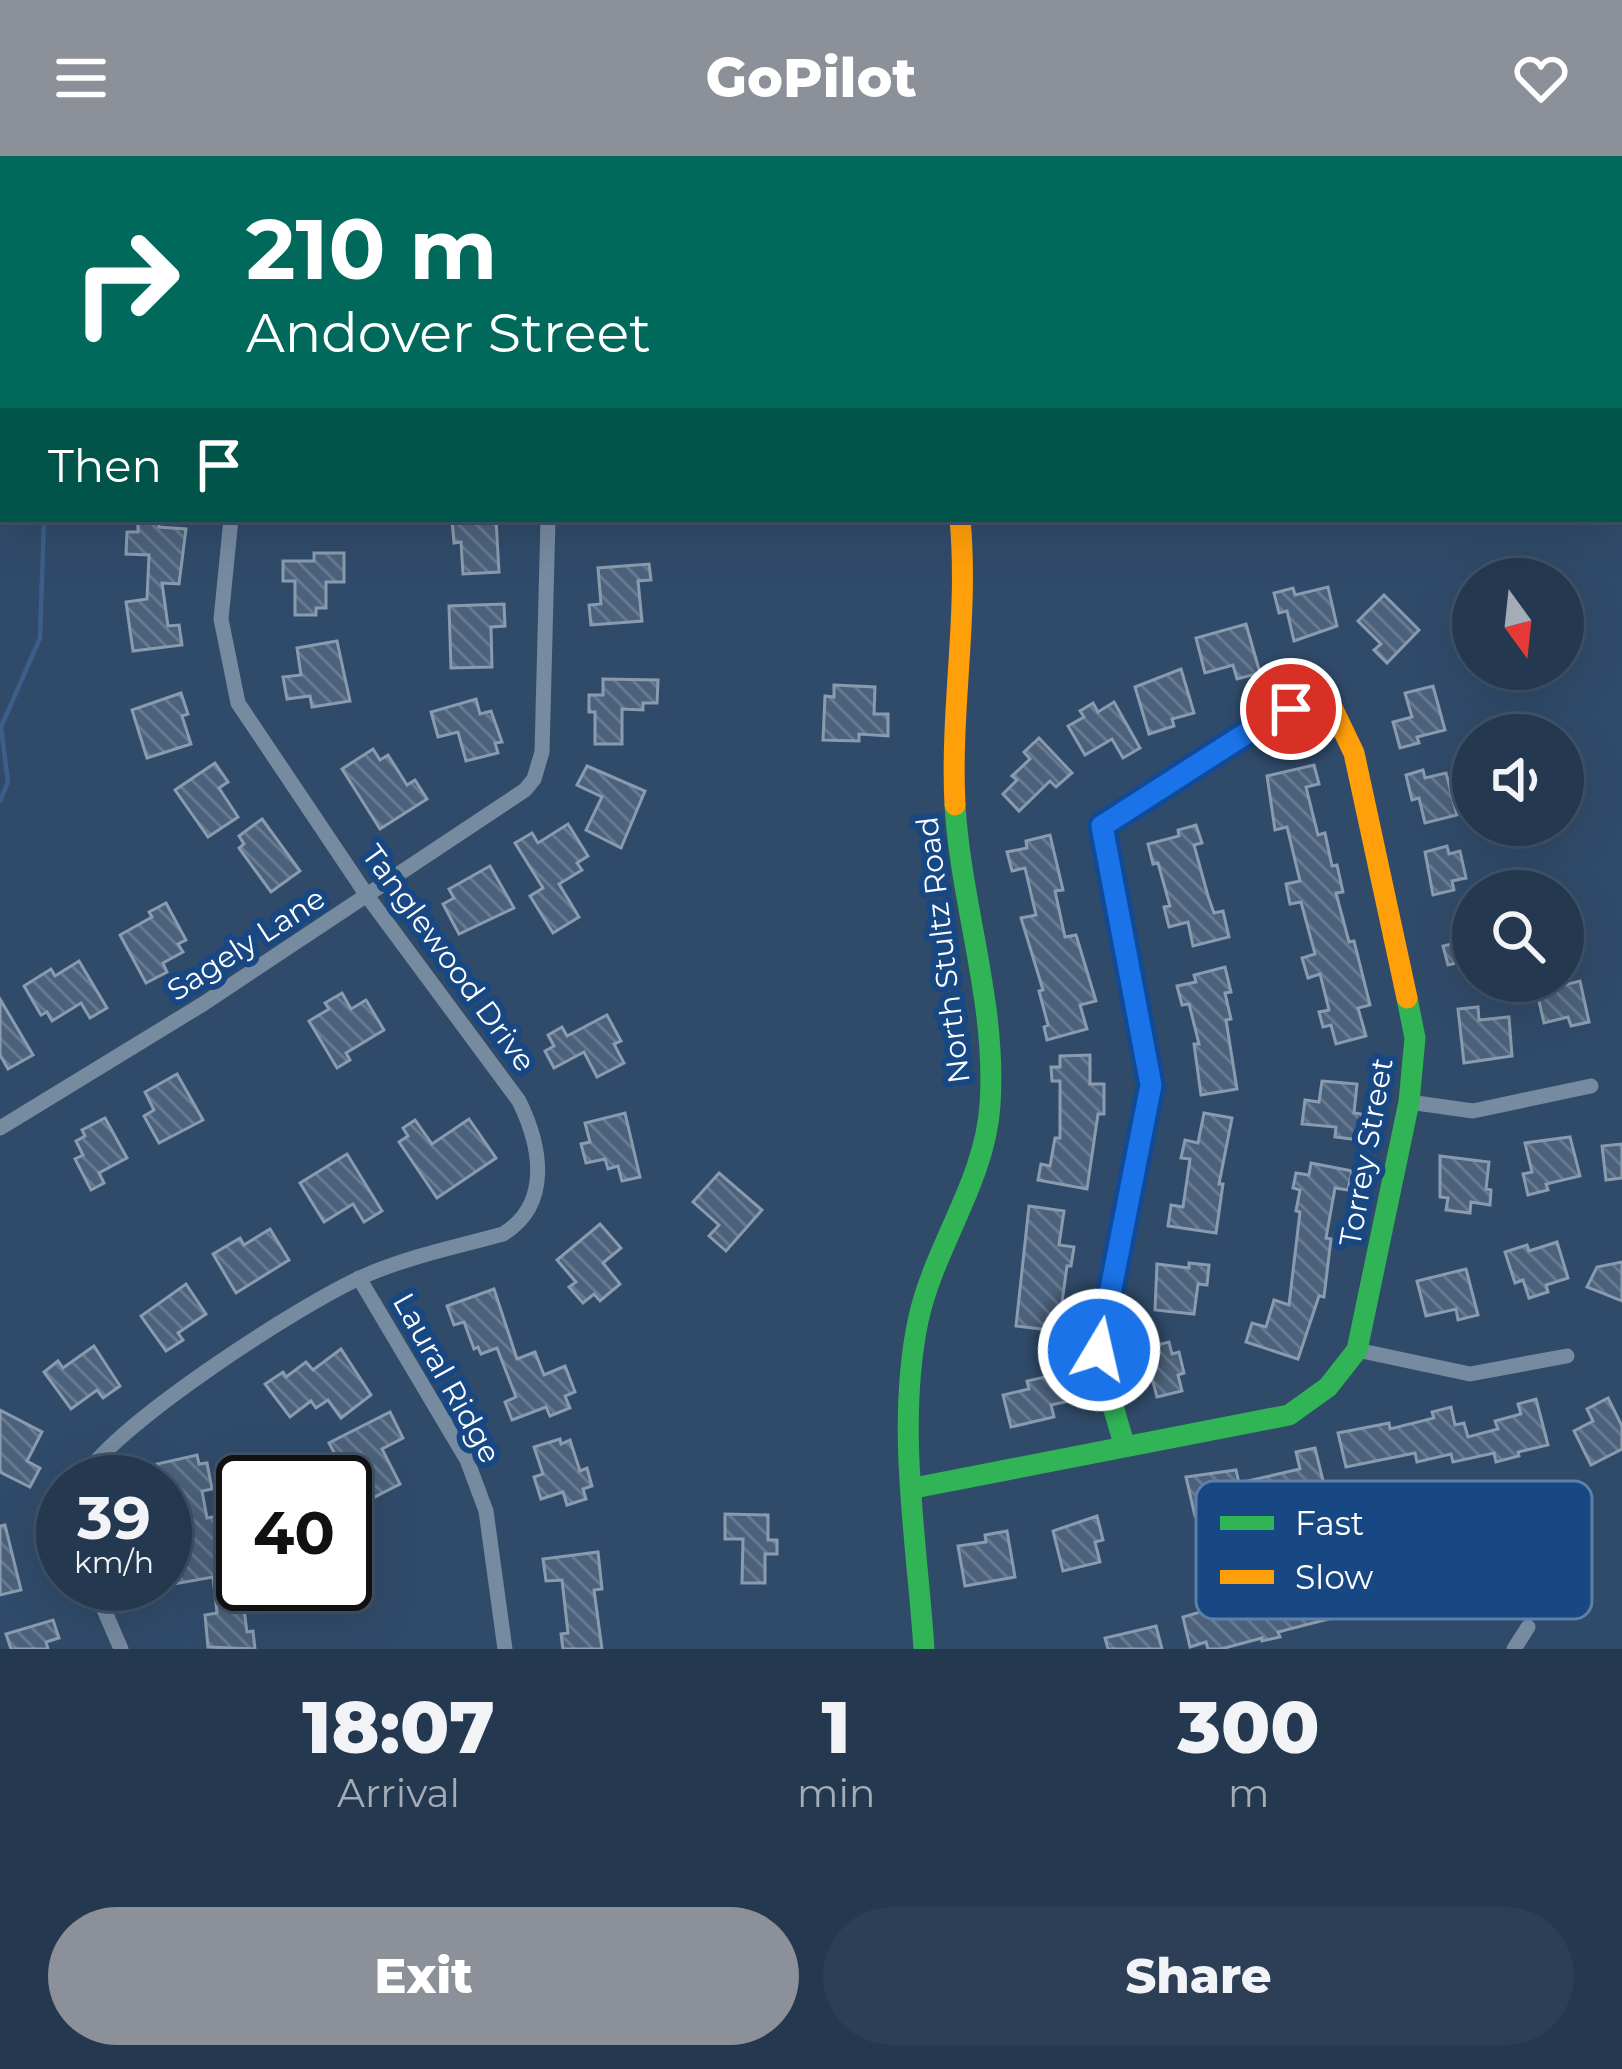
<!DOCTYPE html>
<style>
:root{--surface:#243850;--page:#2c3f57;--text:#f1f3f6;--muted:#a3acb7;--line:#415267;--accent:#8c9099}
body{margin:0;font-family:Montserrat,sans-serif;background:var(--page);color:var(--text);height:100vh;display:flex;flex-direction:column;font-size:45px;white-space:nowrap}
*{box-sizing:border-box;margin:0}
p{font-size:39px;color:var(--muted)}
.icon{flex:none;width:66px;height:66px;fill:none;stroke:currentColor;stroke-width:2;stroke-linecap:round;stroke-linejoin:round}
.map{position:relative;height:1493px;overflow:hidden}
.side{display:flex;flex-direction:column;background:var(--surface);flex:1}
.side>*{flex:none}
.guide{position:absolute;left:0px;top:0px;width:1623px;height:366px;box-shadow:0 12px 48px #0002,0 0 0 3px var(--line);background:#00695c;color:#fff;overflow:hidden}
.needle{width:78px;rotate:165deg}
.tools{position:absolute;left:1452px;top:402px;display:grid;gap:24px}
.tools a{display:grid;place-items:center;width:132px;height:132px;border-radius:50%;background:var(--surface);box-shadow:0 12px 48px #0002,0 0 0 3px var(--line);font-size:60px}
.speed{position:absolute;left:36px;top:1299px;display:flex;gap:24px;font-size:60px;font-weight:700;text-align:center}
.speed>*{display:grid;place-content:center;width:156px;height:156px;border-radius:50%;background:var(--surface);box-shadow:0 12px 48px #0002,0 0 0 3px var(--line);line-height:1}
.speed small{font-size:30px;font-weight:400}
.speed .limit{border:6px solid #111;border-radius:18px;background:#fff;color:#111}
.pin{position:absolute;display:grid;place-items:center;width:102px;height:102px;color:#fff;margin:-51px;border:6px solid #fff;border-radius:50%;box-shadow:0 3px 12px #0007}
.me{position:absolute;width:132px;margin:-66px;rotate:9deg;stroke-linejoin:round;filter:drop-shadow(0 0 9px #0008)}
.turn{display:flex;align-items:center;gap:42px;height:252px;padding:0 48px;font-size:54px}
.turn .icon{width:156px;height:156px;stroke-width:2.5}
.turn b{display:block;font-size:84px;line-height:102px}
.then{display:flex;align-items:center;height:114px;padding:0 48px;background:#0003;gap:24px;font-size:45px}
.eta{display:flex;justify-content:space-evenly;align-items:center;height:204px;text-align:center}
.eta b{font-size:72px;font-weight:800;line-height:84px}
.button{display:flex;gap:24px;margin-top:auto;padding:24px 48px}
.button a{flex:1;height:138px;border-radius:72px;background:var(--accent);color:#fff;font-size:48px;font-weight:800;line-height:138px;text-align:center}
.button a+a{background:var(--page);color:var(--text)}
header{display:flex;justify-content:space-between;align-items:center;height:156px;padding:0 48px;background:var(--accent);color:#fff;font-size:54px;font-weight:800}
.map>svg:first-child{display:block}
.grass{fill:url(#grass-tufts)}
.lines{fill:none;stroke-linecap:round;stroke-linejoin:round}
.stream{stroke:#3c5f8a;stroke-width:4.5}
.building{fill:url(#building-back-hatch);stroke:#8a9baf;stroke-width:3}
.street{stroke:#768aa0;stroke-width:15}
.fast{stroke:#30b455;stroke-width:21}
.slow{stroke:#ff9f0a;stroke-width:21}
.route-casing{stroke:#114b97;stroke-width:30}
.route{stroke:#1a73e8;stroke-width:21}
.labels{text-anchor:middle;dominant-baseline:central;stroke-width:12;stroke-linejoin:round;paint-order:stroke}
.street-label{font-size:30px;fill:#fff;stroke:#184883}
.key{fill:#184883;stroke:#5d7fa8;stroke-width:3}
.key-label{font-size:33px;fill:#fff}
</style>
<header><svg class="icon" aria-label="menu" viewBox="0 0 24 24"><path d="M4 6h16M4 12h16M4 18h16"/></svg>GoPilot<svg class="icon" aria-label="heart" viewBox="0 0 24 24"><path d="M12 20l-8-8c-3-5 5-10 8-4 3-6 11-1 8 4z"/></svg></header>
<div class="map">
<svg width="1622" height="1493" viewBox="0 0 1622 1493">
<defs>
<pattern id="grass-tufts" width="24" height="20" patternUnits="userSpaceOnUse" patternTransform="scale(3)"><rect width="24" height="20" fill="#2b5f9b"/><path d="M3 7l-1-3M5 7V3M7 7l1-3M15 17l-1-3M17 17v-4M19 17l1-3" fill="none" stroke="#4b77aa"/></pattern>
<pattern id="building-back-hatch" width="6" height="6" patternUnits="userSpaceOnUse" patternTransform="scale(3)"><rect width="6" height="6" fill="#4c627c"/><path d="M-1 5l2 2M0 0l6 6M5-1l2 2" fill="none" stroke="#677a90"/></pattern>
</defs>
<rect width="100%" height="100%" fill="#304b6a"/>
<polygon class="grass" points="1189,0 1622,0 1622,172 1620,3"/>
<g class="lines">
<g class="stream">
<polyline points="1252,0 1254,3"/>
<polyline points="54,3 54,0"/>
<polyline points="1620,78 1622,79"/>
<polyline points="0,645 8,626 1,571 40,482 44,363"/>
</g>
</g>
<g class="building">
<polygon points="138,363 159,363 159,371 186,373 179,428 162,427 168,470 179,469 182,489 133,495 126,446 147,443 149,399 126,398 127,376 138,376"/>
<polygon points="452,363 496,363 499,416 463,418 461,386 454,387"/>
<polygon points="314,397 344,397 344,426 326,426 326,452 316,452 316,459 295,459 295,425 283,425 283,405 314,405"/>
<polygon points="649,408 651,424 638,425 642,465 591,469 589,449 601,448 598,412"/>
<polygon points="1328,431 1337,470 1294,485 1287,455 1279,457 1274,437 1293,432 1295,439"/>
<polygon points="1384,439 1419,474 1387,507 1374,494 1381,488 1358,465"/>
<polygon points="504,448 505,470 491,471 492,511 451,512 449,450"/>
<polygon points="1246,468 1260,517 1237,523 1233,509 1205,517 1196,482"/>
<polygon points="337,485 350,545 312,551 310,540 287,543 283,521 301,519 297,492"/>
<polygon points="1181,513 1194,557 1172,563 1174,570 1149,578 1135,531"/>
<polygon points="603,523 658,524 657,547 643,547 643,554 622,553 622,588 595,588 595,556 589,556 589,539 603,539"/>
<polygon points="834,529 875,531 874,558 888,558 888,580 859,578 859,585 823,584 825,540 834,541"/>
<polygon points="1433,530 1445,574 1417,581 1419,587 1400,592 1393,566 1412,561 1405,537"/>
<polygon points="181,537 188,558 182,560 191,588 147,602 132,554"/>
<polygon points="476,543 480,558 491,555 502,586 495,587 498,597 466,605 458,576 438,581 431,556"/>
<polygon points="1114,546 1140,592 1123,602 1112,583 1085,599 1068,570 1084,561 1080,555 1093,547 1098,556"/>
<polygon points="1039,582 1072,617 1056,631 1050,625 1019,655 1003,638 1017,624 1012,620 1030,603 1024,596"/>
<polygon points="373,593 380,604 388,599 407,629 415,624 427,643 380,673 342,613"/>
<polygon points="215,607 228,626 219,632 238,661 208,681 175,634"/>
<polygon points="1314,609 1319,628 1306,631 1318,679 1325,677 1332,710 1337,709 1343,736 1336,737 1349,786 1354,785 1370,849 1358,852 1366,880 1336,888 1331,869 1323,871 1319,856 1329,854 1320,818 1308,822 1302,802 1315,798 1301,746 1290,748 1286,728 1300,725 1287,671 1275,674 1267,620"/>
<polygon points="587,610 645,635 621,692 586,674 602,641 577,629"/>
<polygon points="1423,614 1425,622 1446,617 1457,659 1425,667 1419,642 1412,644 1406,619"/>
<polygon points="262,663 300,715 271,736 239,692 244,688 239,680"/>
<polygon points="568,668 588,700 577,707 582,714 559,728 579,761 553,777 530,740 543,732 515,687 532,677 538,687"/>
<polygon points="1196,669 1202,687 1194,689 1208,740 1214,757 1223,755 1229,781 1193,790 1188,766 1169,771 1164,751 1170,750 1158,707 1153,708 1148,688 1179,680 1178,674"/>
<polygon points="1050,679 1063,734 1055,735 1065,781 1076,779 1096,845 1080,849 1087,873 1047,884 1044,871 1048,869 1039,835 1043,834 1021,762 1036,759 1025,712 1012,715 1007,696 1027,692 1026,685"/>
<polygon points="1447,690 1449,698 1460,695 1466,722 1452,725 1454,734 1433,739 1425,696"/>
<polygon points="490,710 514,752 459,778 443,748 454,742 449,733"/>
<polygon points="166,747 186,784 178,788 183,796 163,807 167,816 146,827 120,779 152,761 149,756"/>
<polygon points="1473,754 1473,803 1448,809 1443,790 1464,785 1457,758"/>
<polygon points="79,805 107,852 90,862 81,847 52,865 47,856 41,859 24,830 51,813 55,820"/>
<polygon points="1225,811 1231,836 1225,837 1231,863 1226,864 1237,933 1201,939 1194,888 1199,888 1189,848 1182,849 1177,830 1196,826 1194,819"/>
<polygon points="1580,825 1589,866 1571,870 1568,861 1544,867 1537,836"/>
<polygon points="342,837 351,853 366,844 384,874 346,897 350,904 337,912 309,865 329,853 325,847"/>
<polygon points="0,843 33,899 8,913 0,899"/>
<polygon points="1478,851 1479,864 1509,861 1512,900 1464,907 1458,853"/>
<polygon points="607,859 621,885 614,888 624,907 597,921 584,896 554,912 545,895 554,890 548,879 562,871 567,880"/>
<polygon points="1090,899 1090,928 1104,928 1104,958 1098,958 1087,1033 1038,1024 1041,1008 1050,1010 1055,982 1060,982 1060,925 1052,925 1051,911 1060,911 1060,900"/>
<polygon points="177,918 203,964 159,987 144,960 154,954 145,936"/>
<polygon points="1322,925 1357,928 1354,957 1362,958 1360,984 1335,981 1336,971 1302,968 1305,944 1319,946"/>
<polygon points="625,957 640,1021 622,1025 618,1010 608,1013 605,1003 586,1007 581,988 590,986 585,967"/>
<polygon points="1204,957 1232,962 1219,1028 1223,1028 1216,1077 1168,1070 1171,1049 1183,1051 1190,1003 1181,1002 1185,984 1198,987"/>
<polygon points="105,962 127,1002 99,1017 104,1027 91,1034 75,1003 83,999 76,985 85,980 82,974"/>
<polygon points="469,963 496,1002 437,1042 399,986 408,980 403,972 415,964 432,988"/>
<polygon points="1570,981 1580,1020 1546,1028 1548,1034 1528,1039 1523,1018 1532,1016 1525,987"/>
<polygon points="1622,988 1622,1022 1606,1024 1602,990"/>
<polygon points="347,998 382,1055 364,1066 353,1048 324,1066 300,1027"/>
<polygon points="1440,1000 1489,1006 1486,1033 1491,1034 1490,1049 1471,1046 1470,1057 1446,1054 1448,1042 1440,1041"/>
<polygon points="1311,1007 1352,1015 1348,1034 1335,1032 1326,1082 1331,1083 1324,1141 1319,1140 1298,1203 1246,1186 1252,1167 1266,1171 1274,1144 1289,1149 1300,1056 1296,1055 1300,1034 1293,1032 1296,1017 1309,1019"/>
<polygon points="719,1017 762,1054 726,1095 709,1080 719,1069 693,1046"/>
<polygon points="1029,1050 1064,1055 1059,1089 1074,1091 1071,1110 1067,1110 1058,1175 1016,1170"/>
<polygon points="600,1068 621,1092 603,1107 620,1128 600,1145 594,1138 583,1147 569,1131 576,1126 557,1104"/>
<polygon points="270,1073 289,1104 236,1137 213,1098 240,1082 244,1089"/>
<polygon points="1557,1086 1568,1122 1546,1129 1548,1136 1529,1142 1523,1124 1515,1127 1505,1096 1527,1089 1529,1095"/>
<polygon points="1622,1106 1622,1145 1587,1131 1597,1111"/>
<polygon points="1189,1107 1209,1109 1207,1129 1198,1128 1194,1158 1155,1154 1157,1108 1189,1112"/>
<polygon points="1466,1113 1478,1159 1458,1164 1456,1153 1426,1160 1417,1125"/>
<polygon points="186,1128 206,1158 178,1177 183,1184 166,1195 141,1160"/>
<polygon points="494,1133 517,1203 535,1196 544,1219 565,1210 575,1236 565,1240 570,1252 550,1260 546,1251 512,1264 505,1246 516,1241 497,1192 481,1198 478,1191 474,1193 464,1166 454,1169 447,1150"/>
<polygon points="1169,1186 1172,1198 1179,1196 1184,1217 1178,1219 1182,1235 1157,1241 1144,1192"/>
<polygon points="94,1190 120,1230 103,1242 97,1234 71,1253 44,1216 58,1205 63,1212"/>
<polygon points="341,1193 371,1239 341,1262 328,1244 316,1252 311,1245 290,1261 265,1228 283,1216 286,1221 306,1206 313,1214"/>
<polygon points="1062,1217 1069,1245 1051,1249 1054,1261 1011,1271 1003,1239 1029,1233 1027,1225"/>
<polygon points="1608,1242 1622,1270 1622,1293 1591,1309 1574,1275 1593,1265 1587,1253"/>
<polygon points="1536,1243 1548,1289 1518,1296 1519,1300 1496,1306 1494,1297 1453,1306 1451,1298 1417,1306 1415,1297 1346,1311 1338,1277 1389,1267 1390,1273 1434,1262 1432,1256 1451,1251 1455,1269 1464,1267 1468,1281 1498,1273 1495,1265 1521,1258 1518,1248"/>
<polygon points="0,1254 42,1276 27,1305 40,1312 30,1331 0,1316"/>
<polygon points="390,1256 403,1282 382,1293 400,1328 361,1348 329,1287"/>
<polygon points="560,1283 561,1288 570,1284 580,1315 587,1312 592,1330 583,1333 586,1343 567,1349 563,1336 541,1343 534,1321 543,1318 534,1291"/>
<polygon points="1315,1292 1324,1329 1316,1331 1319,1344 1271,1355 1269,1343 1195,1360 1186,1321 1236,1314 1239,1327 1300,1313 1296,1296"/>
<polygon points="197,1299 199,1308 207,1307 212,1333 202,1335 207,1362 218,1360 234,1444 239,1443 240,1453 244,1453 247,1476 253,1475 255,1493 208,1491 205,1459 217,1457 213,1421 174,1428 170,1407 182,1405 173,1353 157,1308"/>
<polygon points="725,1358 768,1359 768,1384 777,1384 777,1398 765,1398 765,1427 742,1427 743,1383 725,1383"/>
<polygon points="1097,1360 1103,1384 1095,1386 1100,1406 1063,1415 1053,1375"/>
<polygon points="5,1369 21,1434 0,1439 0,1370"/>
<polygon points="1007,1375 1015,1421 965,1430 958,1390 986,1386 985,1379"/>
<polygon points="1456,1393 1469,1431 1451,1437 1454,1444 1434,1454 1415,1461 1410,1449 1369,1460 1367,1453 1278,1476 1280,1481 1262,1485 1262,1482 1221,1493 1208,1493 1206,1486 1190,1491 1183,1461 1252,1441 1250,1435 1285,1427 1287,1436 1325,1427 1324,1423 1344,1418 1342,1410 1365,1404 1366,1409 1377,1406 1385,1435 1434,1416 1430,1403"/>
<polygon points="598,1396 602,1433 594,1434 602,1493 563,1493 561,1478 568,1477 562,1424 546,1425 543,1403"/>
<polygon points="53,1464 59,1482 46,1486 48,1493 11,1493 6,1478"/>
<polygon points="1156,1470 1162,1493 1108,1493 1105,1482"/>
</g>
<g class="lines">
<g class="street">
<polyline points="1620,189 1622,189"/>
<polyline points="1620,241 1622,244"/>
<polyline points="1409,946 1473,955 1591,930"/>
<polyline points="0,972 203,848 525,634 534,623 542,596 548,363"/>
<polyline points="359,1122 467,1304 486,1355 505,1493"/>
<polyline points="1357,1194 1470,1218 1567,1200"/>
<path d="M81,1326C110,1271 301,1148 362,1121C406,1101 456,1091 503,1078C552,1048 541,990 519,945L368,741L238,547L221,463L231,363"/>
<polyline points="93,1428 121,1493"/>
<polyline points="1514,1493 1528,1471"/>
</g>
<g class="fast">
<polyline points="855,0 856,3"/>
<polyline points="1124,1288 1101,1209 1099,1179 1151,929 1143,887"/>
<polyline points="914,1332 1289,1259 1328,1231 1357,1194 1409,946 1415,882 1407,842"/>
<path d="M924,1493C917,1385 896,1272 918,1165C934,1090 985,1026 990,949C997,847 961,750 955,649"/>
</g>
<g class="slow">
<path d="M955,649C950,553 969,459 960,363"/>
<polyline points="1143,887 1102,670 1270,562 1329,545 1354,597 1407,842"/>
</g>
</g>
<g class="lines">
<g class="route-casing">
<polyline id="route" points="1099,1194 1151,929 1102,670 1270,562 1291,553"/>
</g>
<use href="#route" class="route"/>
</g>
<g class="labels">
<g class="street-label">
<text transform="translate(246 788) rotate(-33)">Sagely Lane</text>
<text transform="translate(943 794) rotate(-97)">North Stultz Road</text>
<text transform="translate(449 802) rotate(54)">Tanglewood Drive</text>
<text transform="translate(1366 996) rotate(-80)">Torrey Street</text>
<text transform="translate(447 1222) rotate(61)">Laural Ridge</text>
</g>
</g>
<rect x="1196" y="1325" width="396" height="138" rx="18" class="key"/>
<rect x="1220" y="1360" width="54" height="14" fill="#30b455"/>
<rect x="1220" y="1414" width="54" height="14" fill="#ff9f0a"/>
<g class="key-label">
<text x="1295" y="1379">Fast</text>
<text x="1295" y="1433">Slow</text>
</g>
</svg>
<div class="tools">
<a><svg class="needle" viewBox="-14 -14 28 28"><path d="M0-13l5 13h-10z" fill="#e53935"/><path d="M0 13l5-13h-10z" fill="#a3acb7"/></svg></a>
<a><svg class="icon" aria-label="sound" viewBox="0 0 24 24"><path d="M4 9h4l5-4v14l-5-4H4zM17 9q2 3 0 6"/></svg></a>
<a><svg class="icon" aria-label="search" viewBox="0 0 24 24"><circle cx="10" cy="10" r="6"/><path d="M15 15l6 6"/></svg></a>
</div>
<div class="speed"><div>39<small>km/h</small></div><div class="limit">40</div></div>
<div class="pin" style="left:1291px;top:553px;background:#d93025"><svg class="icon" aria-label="arrive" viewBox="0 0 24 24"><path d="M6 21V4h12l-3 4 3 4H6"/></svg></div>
<svg class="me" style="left:1099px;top:1194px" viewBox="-20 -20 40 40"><circle r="17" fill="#1a73e8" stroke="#fff" stroke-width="3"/><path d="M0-11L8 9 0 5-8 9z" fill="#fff"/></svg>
<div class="guide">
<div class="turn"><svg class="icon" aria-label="right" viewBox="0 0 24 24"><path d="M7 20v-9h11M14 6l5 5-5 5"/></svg><div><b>210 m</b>Andover Street</div></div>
<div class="then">Then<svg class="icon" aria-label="arrive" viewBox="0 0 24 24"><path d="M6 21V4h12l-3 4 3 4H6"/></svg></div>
</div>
</div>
<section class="side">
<div class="eta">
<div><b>18:07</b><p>Arrival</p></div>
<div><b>1</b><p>min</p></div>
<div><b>300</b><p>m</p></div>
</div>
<div class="button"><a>Exit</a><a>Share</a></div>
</section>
